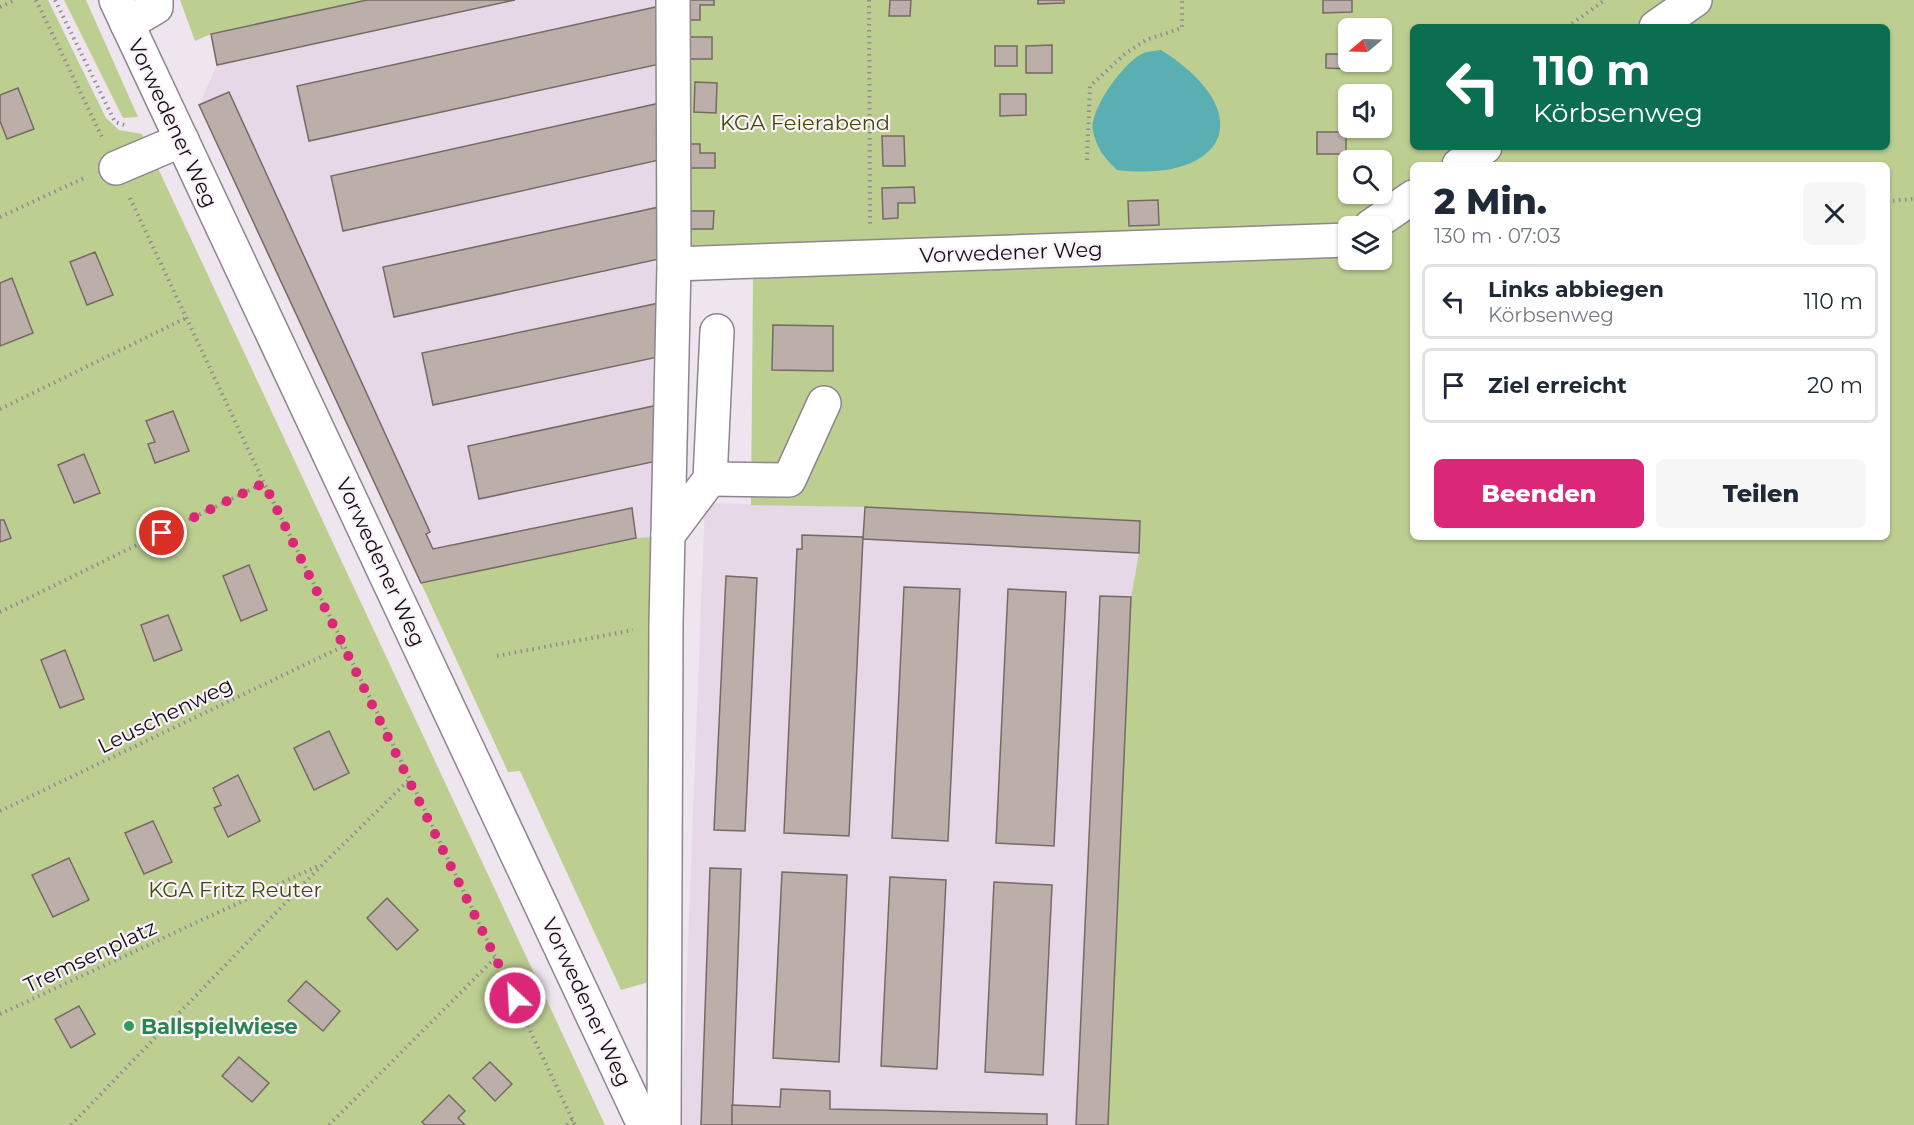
<!DOCTYPE html>
<html lang="de">
<meta charset="utf-8">
<style>
:root{--surface:#fff;--page:#f6f6f7;--text:#1f2937;--muted:#747a83;--line:#e0e1e3;--accent:#db2777}
body{margin:0;font-family:Montserrat,sans-serif;background:var(--page);color:var(--text);height:100vh;display:flex;flex-direction:column;font-size:22px;white-space:nowrap}
*{box-sizing:border-box;margin:0}
p{font-size:20px;color:var(--muted)}
.icon{flex:none;width:33px;height:33px;fill:none;stroke:currentColor;stroke-width:2;stroke-linecap:round;stroke-linejoin:round}
.map{position:relative;flex:1;overflow:hidden}
.side{position:absolute;left:1410px;top:162px;width:480px;height:378px;display:flex;flex-direction:column;background:var(--surface);border-radius:9px;box-shadow:0 2px 4px #0004}
.side>*{flex:none}
.hud{position:absolute;left:1410px;top:24px;width:480px;height:126px;border-radius:9px;box-shadow:0 2px 4px #0004;background:#0b6e4f;color:#fff;overflow:hidden}
.needle{width:39px;rotate:251deg}
.controls{position:absolute;left:1338px;top:18px;display:grid;gap:12px}
.controls a{display:grid;place-items:center;width:54px;height:54px;border-radius:9px;background:var(--surface);box-shadow:0 2px 4px #0004;font-size:30px}
.pin{position:absolute;display:grid;place-items:center;width:51px;height:51px;color:#fff;margin:-26px;border:3px solid #fff;border-radius:50%;box-shadow:0 2px 6px #0007}
.me{position:absolute;width:66px;margin:-33px;rotate:335deg;stroke-linejoin:round;filter:drop-shadow(0 0 4px #0008)}
.turn{display:flex;align-items:center;gap:21px;height:126px;padding:0 24px;font-size:27px}
.turn .icon{width:78px;height:78px;stroke-width:2.5}
.turn b{display:block;font-size:42px;line-height:51px}
.round{display:grid;place-items:center;flex:none;width:63px;height:63px;border-radius:9px;background:var(--page)}
.summary{display:flex;align-items:center;justify-content:space-between;height:102px;padding:0 24px}
h1{font-size:36px;font-weight:800;line-height:45px}
.primary-button{display:flex;gap:12px;margin-top:auto;padding:12px 24px}
.primary-button a{flex:1;height:69px;border-radius:9px;background:var(--accent);color:#fff;font-size:24px;font-weight:800;line-height:69px;text-align:center}
.primary-button a+a{background:var(--page);color:var(--text)}
ul{padding:0;list-style:none}
li{display:flex;align-items:center;gap:18px;height:75px;margin:0 12px 9px;padding:0 12px;border:3px solid var(--line);border-radius:9px}
li div{flex:1}
li b{display:block;font-size:22px}
li em{font-style:normal}
.map>svg:first-child{display:block}
.built{fill:#e7d8e8}
.green{fill:#bdce91;fill-rule:evenodd}
.water{fill:#5aafb2}
.building{fill:#bcafaa;stroke:#766a66;stroke-width:1.5}
.lines{fill:none;stroke-linecap:round;stroke-linejoin:round}
.minor-casing{stroke:#8e868f;stroke-width:36}
.path{stroke:#928b92;stroke-width:4;stroke-dasharray:1.5 4.5;stroke-linecap:butt}
.minor{stroke:#fff;stroke-width:33}
.route{stroke:#db2777;stroke-width:10;stroke-dasharray:0 18}
.leisure-dot{fill:#2e9e5b;stroke:#fcf2fc;stroke-width:2}
.labels{text-anchor:middle;dominant-baseline:central;stroke-width:4.5;stroke-linejoin:round;paint-order:stroke}
.park-label{font-size:21px;fill:#3e4b04;stroke:#fcf2fc}
.street-label{font-size:21px;fill:#120f12;stroke:#fcf2fc}
.leisure-label{font-size:21px;font-weight:bold;fill:#27864d;stroke:#fcf2fc;text-anchor:start}
</style>
<div class="map">
<svg width="1914" height="1125" viewBox="0 0 1914 1125">
<rect width="100%" height="100%" fill="#eee5ef"/>
<g class="built">
<polygon points="367,0 660,0 657,537 636,538 421,583 199,105 217,65 211,34"/>
<polygon points="705,503 865,507 1140,521 1139,553 1131,597 1108,1125 681,1125"/>
</g>
<g class="green">
<polygon points="0,0 48,0 106,118 119,130 142,134 605,1125 0,1125"/>
<polygon points="64,0 86,0 138,117 123,118"/>
<polygon points="180,0 367,0 211,34 195,41"/>
<path d="M684,0H1914V1125H1108L1131,597L1139,553L1140,521L865,507L751,505L753,277L687,282ZM1413,27H1887V147H1413ZM1348,28H1382V62H1348ZM1348,94H1382V128H1348ZM1348,160H1382V194H1348ZM1413,165H1887V537H1413ZM1348,226H1382V260H1348Z"/>
<polygon points="657,537 649,982 621,990 520,771 508,772 421,583 636,538"/>
</g>
<path class="water" d="M1161,50C1260,112 1228,183 1117,170C1105,159 1096,147 1093,131C1089,110 1124,62 1142,54C1147,51 1155,51 1161,50Z"/>
<g class="building">
<polygon points="367,0 515,0 217,65 211,34"/>
<polygon points="688,0 714,0 714,5 700,5 700,20 688,20"/>
<polygon points="890,0 911,0 910,16 889,16"/>
<polygon points="1038,0 1064,0 1064,3 1038,4"/>
<polygon points="1323,0 1352,0 1352,12 1323,13"/>
<polygon points="660,6 660,64 309,141 297,86"/>
<rect x="690" y="37" width="22" height="22"/>
<polygon points="1052,45 1052,73 1026,73 1026,46"/>
<rect x="995" y="46" width="22" height="20"/>
<polygon points="1326,54 1348,54 1349,69 1326,68"/>
<polygon points="695,82 717,83 716,113 694,112"/>
<polygon points="18,88 34,129 7,139 0,121 0,95"/>
<polygon points="229,92 430,532 426,534 433,549 632,508 636,538 421,583 199,105"/>
<polygon points="1000,94 1026,94 1026,115 1000,116"/>
<polygon points="660,103 659,160 343,231 331,176"/>
<rect x="1317" y="132" width="29" height="22"/>
<polygon points="882,136 904,136 905,166 883,166"/>
<polygon points="685,144 700,144 700,153 715,153 715,168 685,168"/>
<polygon points="914,187 915,203 898,203 898,218 883,219 882,188"/>
<polygon points="1158,200 1159,225 1129,226 1128,201"/>
<polygon points="659,207 659,259 394,317 383,267"/>
<polygon points="690,211 714,211 713,229 690,229"/>
<polygon points="95,252 113,295 87,305 70,262"/>
<polygon points="12,278 33,333 0,346 0,283"/>
<polygon points="659,303 658,357 433,405 422,353"/>
<polygon points="773,325 833,326 833,371 772,370"/>
<polygon points="658,405 657,461 479,499 468,446"/>
<polygon points="173,411 189,451 155,463 148,444 155,442 146,421"/>
<polygon points="84,454 100,493 74,503 58,465"/>
<polygon points="865,507 1140,521 1139,553 863,539"/>
<polygon points="0,520 4,520 11,538 0,542"/>
<polygon points="802,535 863,537 849,836 784,833 797,549 802,549"/>
<polygon points="249,565 267,610 241,621 223,576"/>
<polygon points="726,576 757,578 745,831 714,830"/>
<polygon points="904,587 960,589 948,841 892,838"/>
<polygon points="1008,589 1066,592 1054,846 996,843"/>
<polygon points="1100,596 1131,597 1108,1125 1076,1125"/>
<polygon points="168,615 182,650 154,661 141,625"/>
<polygon points="65,650 84,699 60,708 41,660"/>
<polygon points="329,731 349,773 314,790 294,748"/>
<polygon points="238,775 260,821 228,837 214,808 221,805 213,788"/>
<polygon points="153,821 172,862 144,874 125,833"/>
<polygon points="69,858 89,900 53,917 32,875"/>
<polygon points="710,868 741,869 732,1125 701,1125"/>
<polygon points="782,872 847,875 839,1062 773,1058"/>
<polygon points="890,877 946,880 937,1069 881,1066"/>
<polygon points="994,882 1052,885 1043,1075 985,1072"/>
<polygon points="387,898 418,930 397,950 367,918"/>
<polygon points="306,981 340,1011 323,1031 288,1001"/>
<polygon points="79,1006 95,1034 71,1048 55,1019"/>
<polygon points="239,1057 269,1083 252,1102 222,1076"/>
<polygon points="490,1062 512,1084 495,1101 473,1078"/>
<polygon points="781,1089 830,1091 830,1109 1047,1114 1047,1125 732,1125 732,1105 780,1107"/>
<polygon points="449,1095 465,1111 458,1118 465,1125 425,1125 422,1122"/>
</g>
<g class="lines">
<g class="minor-casing">
<g id="minor">
<polyline points="116,0 644,1125"/>
<polyline points="673,0 674,264"/>
<polyline points="127,24 156,7 156,0"/>
<polyline points="1656,27 1695,0"/>
<polyline points="1459,165 1485,147"/>
<polyline points="116,168 182,140"/>
<polyline points="1371,226 1413,197"/>
<polyline points="710,479 789,480 824,403"/>
<polyline points="668,535 710,479 717,331"/>
<polyline points="664,1125 666,624 674,264 1348,240"/>
</g>
</g>
<g class="path">
<polyline points="36,0 102,137"/>
<polyline points="55,0 115,122 128,126"/>
<polyline points="869,0 870,225"/>
<polyline points="0,7 15,0"/>
<polyline points="1567,27 1605,0"/>
<polyline points="1087,160 1090,86 1126,53 1146,40 1182,28 1182,0"/>
<polyline points="130,198 264,483 410,779 575,1125"/>
<polyline points="1887,201 1914,199"/>
<polyline points="0,217 84,178"/>
<polyline points="0,409 186,318"/>
<polyline points="0,612 264,483"/>
<polyline points="497,656 633,630"/>
<polyline points="0,811 344,646"/>
<polyline points="0,1014 320,865"/>
<polyline points="71,1125 323,864 410,779"/>
<polyline points="329,1125 496,957"/>
<polyline points="567,1125 573,1119"/>
</g>
<use href="#minor" class="minor"/>
</g>
<g class="lines">
<polyline class="route" points="162,533 264,483 515,998"/>
</g>
<circle class="leisure-dot" cx="129" cy="1026" r="6"/>
<g class="labels">
<g class="park-label">
<text x="805" y="122">KGA Feierabend</text>
<text x="235" y="889">KGA Fritz Reuter</text>
</g>
<g class="street-label">
<text transform="translate(173 123) rotate(65)">Vorwedener Weg</text>
<text transform="translate(1011 252) rotate(-2)">Vorwedener Weg</text>
<text transform="translate(381 562) rotate(65)">Vorwedener Weg</text>
<text transform="translate(165 715) rotate(-26)">Leuschenweg</text>
<text transform="translate(90 956) rotate(-25)">Tremsenplatz</text>
<text transform="translate(587 1002) rotate(65)">Vorwedener Weg</text>
</g>
<g class="leisure-label">
<text x="141" y="1026">Ballspielwiese</text>
</g>
</g>
</svg>
<div class="controls">
<a><svg class="needle" viewBox="-14 -14 28 28"><path d="M0-13l5 13h-10z" fill="#e53935"/><path d="M0 13l5-13h-10z" fill="#747a83"/></svg></a>
<a><svg class="icon" aria-label="sound" viewBox="0 0 24 24"><path d="M4 9h4l5-4v14l-5-4H4zM17 9q2 3 0 6"/></svg></a>
<a><svg class="icon" aria-label="search" viewBox="0 0 24 24"><circle cx="10" cy="10" r="6"/><path d="M15 15l6 6"/></svg></a>
<a><svg class="icon" aria-label="layers" viewBox="0 0 24 24"><path d="M12 4l9 5-9 5-9-5zM3 14l9 5 9-5"/></svg></a>
</div>
<div class="pin" style="left:162px;top:533px;background:#d93025"><svg class="icon" aria-label="arrive" viewBox="0 0 24 24"><path d="M6 21V4h12l-3 4 3 4H6"/></svg></div>
<svg class="me" style="left:515px;top:998px" viewBox="-20 -20 40 40"><circle r="17" fill="#db2777" stroke="#fff" stroke-width="3"/><path d="M0-11L8 9 0 5-8 9z" fill="#fff"/></svg>
<div class="hud">
<div class="turn"><svg class="icon" aria-label="left" viewBox="0 0 24 24"><path d="M17 20v-9H6M10 6l-5 5 5 5"/></svg><div><b>110 m</b>Körbsenweg</div></div>
</div>
<section class="side">
<div class="summary"><div><h1>2 Min.</h1><p>130 m · 07:03</p></div><a class="round"><svg class="icon" aria-label="close" viewBox="0 0 24 24"><path d="M6 6l12 12M18 6L6 18"/></svg></a></div>
<ul>
<li><svg class="icon" aria-label="left" viewBox="0 0 24 24"><path d="M17 20v-9H6M10 6l-5 5 5 5"/></svg><div><b>Links abbiegen</b><p>Körbsenweg</p></div><em>110 m</em></li>
<li><svg class="icon" aria-label="arrive" viewBox="0 0 24 24"><path d="M6 21V4h12l-3 4 3 4H6"/></svg><div><b>Ziel erreicht</b></div><em>20 m</em></li>
</ul>
<div class="primary-button"><a>Beenden</a><a>Teilen</a></div>
</section>
</div>
